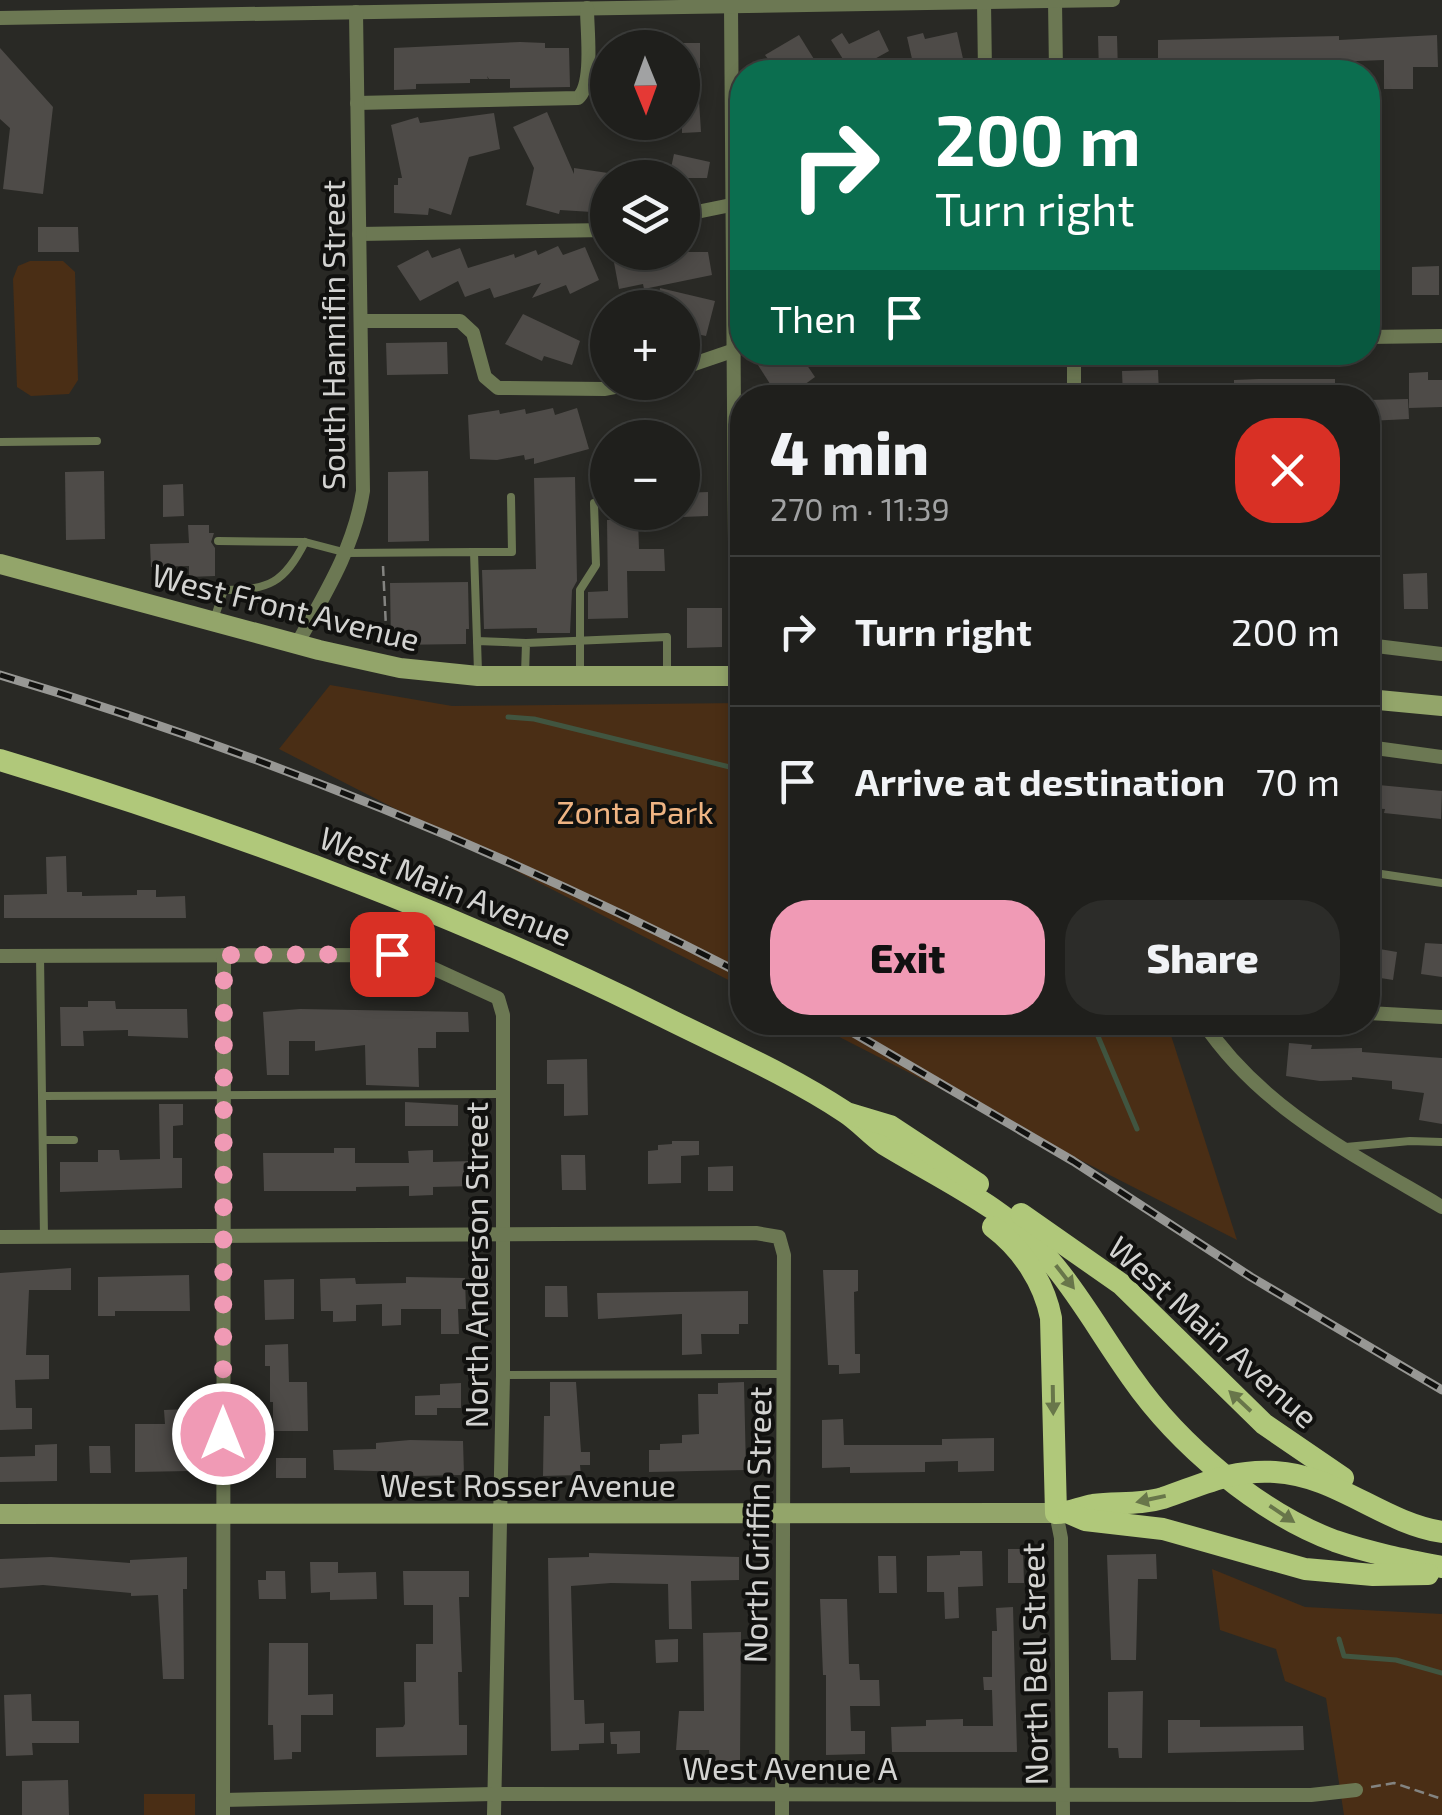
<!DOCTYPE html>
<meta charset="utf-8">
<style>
:root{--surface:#1f1f1c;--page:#2c2c29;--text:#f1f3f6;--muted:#a1a2a3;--line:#3c3d3b;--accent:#f09ab5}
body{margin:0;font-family:"Exo 2",sans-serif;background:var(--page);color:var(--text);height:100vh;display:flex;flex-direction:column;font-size:38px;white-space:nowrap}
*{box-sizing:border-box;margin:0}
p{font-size:32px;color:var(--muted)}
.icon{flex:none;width:55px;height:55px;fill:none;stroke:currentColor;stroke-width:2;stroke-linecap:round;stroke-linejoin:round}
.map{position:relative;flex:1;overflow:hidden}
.details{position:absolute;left:730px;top:385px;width:650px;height:650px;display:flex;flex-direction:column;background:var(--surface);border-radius:40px;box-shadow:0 5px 15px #0003,0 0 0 2px var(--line)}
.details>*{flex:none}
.guide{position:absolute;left:730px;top:60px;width:650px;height:305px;border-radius:40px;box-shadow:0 5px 15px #0003,0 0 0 2px var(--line);background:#0b6e4f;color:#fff;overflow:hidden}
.needle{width:65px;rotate:179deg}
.fabs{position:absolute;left:590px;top:30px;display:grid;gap:20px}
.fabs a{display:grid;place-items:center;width:110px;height:110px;border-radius:50%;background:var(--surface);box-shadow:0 5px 15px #0003,0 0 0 2px var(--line);font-size:50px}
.pin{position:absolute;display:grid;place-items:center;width:85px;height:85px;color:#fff;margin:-42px;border-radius:20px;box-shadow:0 5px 15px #0006}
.me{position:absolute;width:110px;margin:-55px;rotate:0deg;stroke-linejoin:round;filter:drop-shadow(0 0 8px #0008)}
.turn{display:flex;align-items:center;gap:35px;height:210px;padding:0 40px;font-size:45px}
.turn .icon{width:130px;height:130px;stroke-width:2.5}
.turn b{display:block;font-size:70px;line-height:85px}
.then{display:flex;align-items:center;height:95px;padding:0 40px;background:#0003;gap:20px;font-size:38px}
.round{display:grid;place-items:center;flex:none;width:105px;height:105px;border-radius:40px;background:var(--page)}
.head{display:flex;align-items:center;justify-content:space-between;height:170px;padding:0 40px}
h1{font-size:60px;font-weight:800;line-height:75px}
.cta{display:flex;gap:20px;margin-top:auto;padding:20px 40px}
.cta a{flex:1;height:115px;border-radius:40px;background:var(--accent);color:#111;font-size:40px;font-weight:800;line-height:115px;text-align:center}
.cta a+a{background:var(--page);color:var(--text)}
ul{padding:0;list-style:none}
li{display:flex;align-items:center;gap:30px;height:150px;padding:0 40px;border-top:2px solid var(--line)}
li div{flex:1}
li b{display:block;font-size:38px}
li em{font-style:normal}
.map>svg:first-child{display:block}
.green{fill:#4a2e15}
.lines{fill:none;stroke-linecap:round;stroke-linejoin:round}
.stream{stroke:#415540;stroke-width:5}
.building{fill:#4e4b48}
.path{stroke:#848481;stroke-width:2.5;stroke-dasharray:10 5;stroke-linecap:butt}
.lane{stroke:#6c7853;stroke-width:8}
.street{stroke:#6c7853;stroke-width:14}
.secondary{stroke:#93a56a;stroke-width:20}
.primary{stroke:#b0c87a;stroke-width:22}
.rail-casing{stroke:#979794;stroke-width:9}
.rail{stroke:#11110f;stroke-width:5;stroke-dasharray:15;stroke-linecap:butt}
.oneway{fill:#68764a}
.route{stroke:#f09ab5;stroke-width:18;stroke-dasharray:0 32.4}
.labels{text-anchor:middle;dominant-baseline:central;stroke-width:8;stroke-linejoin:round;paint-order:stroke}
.street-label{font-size:32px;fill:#d3d3d1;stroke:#11110f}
.park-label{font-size:32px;fill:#efb483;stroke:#11110f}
</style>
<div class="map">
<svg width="1442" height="1815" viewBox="0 0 1442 1815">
<rect width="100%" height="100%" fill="#292925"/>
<g class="green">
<polygon points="30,261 63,261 75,272 78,380 69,394 31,396 17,387 13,279 18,266"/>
<polygon points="330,685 452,706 742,703 742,987 279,749"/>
<polygon points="812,1023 1167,1023 1237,1240"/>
<polygon points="1212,1569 1305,1607 1442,1614 1442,1815 1344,1815 1326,1698 1285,1681 1276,1649 1220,1630"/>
<rect x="144" y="1794" width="51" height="21"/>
</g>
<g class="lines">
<g class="stream">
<polyline points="508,717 534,719 742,770"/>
<polyline points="1092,1022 1137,1129"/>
<polyline points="1339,1639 1344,1656 1396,1660 1442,1673"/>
</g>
</g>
<g class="building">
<polygon points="879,30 889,51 851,72 831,40 842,33 849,44"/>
<polygon points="957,32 966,72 945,72 944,68 915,72 907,37 923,33 925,39"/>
<polygon points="799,35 822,72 778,72 765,55"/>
<polygon points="1437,35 1438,67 1413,67 1413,89 1384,89 1384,60 1305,63 1305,71 1270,72 1203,72 1203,63 1158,64 1158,40 1339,36 1339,40"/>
<polygon points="1098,36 1117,36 1118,72 1099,72"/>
<polygon points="520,42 545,43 545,48 569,48 570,87 510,88 510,79 489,79 487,76 488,79 470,79 470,83 416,84 416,89 394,90 394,48"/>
<polygon points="682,43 700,43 700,68 697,68 701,132 682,133"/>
<polygon points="0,48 53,107 43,194 3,189 10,128 0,119"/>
<polygon points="547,112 574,174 574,168 608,173 608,213 560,210 559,214 526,205 534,168 513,127"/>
<polygon points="494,113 500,149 469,157 451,215 429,208 428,215 394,213 394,185 398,185 398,178 402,178 391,125 418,117 420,123"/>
<polygon points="674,154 710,162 707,178 638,178 641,163 671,168"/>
<polygon points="38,227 78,227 79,252 38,252"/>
<polygon points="558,246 563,255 585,247 599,280 570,294 566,285 532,298 541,283 494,298 490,288 465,297 458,281 420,301 397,266 428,250 432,258 460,248 468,268 514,254 515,258 536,250 538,255"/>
<polygon points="612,252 708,252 712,275 644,289 643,284 619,289"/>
<polygon points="1439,266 1439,295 1412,295 1412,267"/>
<polygon points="660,288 715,301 706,336 682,331 682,308 657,308"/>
<polygon points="523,314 580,341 572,365 544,356 542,361 505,344"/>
<polygon points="447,342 448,374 387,375 386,343"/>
<polygon points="777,352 798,352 815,377 786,398 779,398 758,365"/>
<polygon points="971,352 1046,352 1046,366 972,367"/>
<polygon points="1158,370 1159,392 1146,392 1146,398 1123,398 1122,371"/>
<polygon points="1428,372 1428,380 1442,380 1442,407 1409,408 1409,373"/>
<polygon points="1258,379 1335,379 1335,398 1234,398 1234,380"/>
<polygon points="1408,399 1409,419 1368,421 1368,400"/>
<polygon points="553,408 555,415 577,408 589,449 534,464 534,458 525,460 524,455 497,460 470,459 468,415 499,410 500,414 525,409 526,414"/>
<polygon points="104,471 105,539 66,540 65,472"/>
<polygon points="428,471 429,541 388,542 388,472"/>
<polygon points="575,477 577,581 572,590 570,633 537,633 537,628 484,629 482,570 536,569 534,478"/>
<polygon points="183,484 184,516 163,517 163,485"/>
<polygon points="708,492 708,516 682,517 682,493"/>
<polygon points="638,519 639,549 664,549 665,571 627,571 628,618 588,619 588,592 608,591 607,520"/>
<polygon points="188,525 209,525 209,533 214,533 211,542 215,548 215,576 189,577 189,566 151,567 150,544 189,543"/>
<polygon points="1427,573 1428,609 1404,609 1403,574"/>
<polygon points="468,582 469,629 466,629 466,644 391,645 390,583"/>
<polygon points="687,608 722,608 722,647 687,648"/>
<polygon points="1368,784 1442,791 1441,819 1384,813 1385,809 1368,808"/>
<polygon points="66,856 67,892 82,892 82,896 137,895 137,890 156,890 156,897 185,896 186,918 4,918 4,895 47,894 46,857"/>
<polygon points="1425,943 1442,944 1442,977 1421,974"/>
<polygon points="1368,947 1397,952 1393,980 1368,976"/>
<polygon points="88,1001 115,1001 116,1009 187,1009 188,1038 128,1036 128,1030 83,1031 84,1046 61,1046 60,1007 88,1007"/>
<polygon points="300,1009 468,1012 469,1032 436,1032 436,1048 418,1048 419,1087 366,1085 365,1045 315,1051 315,1041 289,1041 289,1075 267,1075 263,1012"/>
<polygon points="1289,1043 1312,1045 1311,1049 1362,1048 1362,1052 1442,1058 1442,1124 1419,1120 1424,1093 1392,1089 1392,1081 1352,1077 1352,1080 1320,1081 1286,1076"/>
<polygon points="587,1059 588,1115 564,1116 564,1084 547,1084 547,1060"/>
<polygon points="405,1102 458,1105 458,1126 405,1126"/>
<polygon points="159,1104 183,1104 183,1125 173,1126 173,1158 182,1158 182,1188 60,1192 60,1162 98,1162 98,1150 119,1150 120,1160 160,1159"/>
<polygon points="672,1141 699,1141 699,1155 681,1156 681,1183 648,1184 648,1151 658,1150 658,1145 672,1144"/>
<polygon points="334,1148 355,1148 355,1163 409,1163 408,1151 433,1150 433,1162 473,1161 474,1186 433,1187 433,1195 409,1196 409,1186 356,1187 356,1191 264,1191 263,1153 334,1153"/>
<polygon points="561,1155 585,1155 586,1190 562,1190"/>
<polygon points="733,1166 733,1191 708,1191 708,1167"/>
<polygon points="71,1268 71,1290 29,1290 26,1355 49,1355 49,1379 15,1380 16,1408 32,1408 32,1429 0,1430 0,1273"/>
<polygon points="823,1270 858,1270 858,1291 854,1292 855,1354 860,1354 860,1373 839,1374 839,1365 828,1365"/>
<polygon points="189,1275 190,1311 115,1311 115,1316 98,1316 98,1277"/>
<polygon points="406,1277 465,1278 466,1309 458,1309 459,1334 441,1334 441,1309 401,1309 401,1325 382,1326 382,1304 356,1305 356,1321 333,1322 333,1311 321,1311 320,1279 355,1278 356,1284 406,1283"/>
<polygon points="294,1279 294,1319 265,1320 264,1280"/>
<polygon points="545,1286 567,1286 568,1317 545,1317"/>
<polygon points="748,1291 748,1324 739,1324 739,1334 701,1334 702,1354 682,1355 682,1314 598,1319 597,1293"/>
<polygon points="288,1344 289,1382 307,1382 308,1431 273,1431 273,1402 270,1402 270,1366 265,1366 265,1345"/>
<polygon points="550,1382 576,1382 581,1452 590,1452 590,1465 580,1465 581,1475 543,1476 544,1416 550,1416"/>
<polygon points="744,1382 746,1470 649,1472 649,1450 660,1450 660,1444 682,1443 682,1435 699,1434 698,1394 718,1394 718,1383"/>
<polygon points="461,1383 461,1408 437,1408 437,1415 415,1415 415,1396 440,1395 440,1384"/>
<polygon points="189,1409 190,1471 135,1472 135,1424 165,1424 164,1410"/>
<polygon points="843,1419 844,1445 942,1445 942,1439 994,1438 994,1471 958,1472 958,1461 925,1462 925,1472 850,1473 850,1467 822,1468 822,1420"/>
<polygon points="410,1440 463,1441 464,1475 413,1476 413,1472 334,1470 333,1450 376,1449 376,1443"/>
<polygon points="57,1444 57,1481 0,1482 0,1457 35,1456 35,1445"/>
<polygon points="89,1446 110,1446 111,1473 90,1473"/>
<rect x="276" y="1458" width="30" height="20"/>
<polygon points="1008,1549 1023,1549 1024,1583 1008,1583"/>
<polygon points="960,1551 982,1551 983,1586 958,1587 959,1618 945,1619 944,1592 927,1592 927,1556 960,1555"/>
<polygon points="589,1553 739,1557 739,1580 691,1581 692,1629 669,1629 668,1584 611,1583 571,1586 574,1700 584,1700 585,1724 604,1723 604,1743 579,1744 579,1750 551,1751 548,1558 589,1557"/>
<polygon points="1156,1554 1157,1579 1138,1579 1136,1660 1111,1660 1107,1555"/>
<polygon points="878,1556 896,1556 897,1593 879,1593"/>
<polygon points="51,1557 130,1563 130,1560 187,1557 187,1589 183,1589 184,1679 163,1679 158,1595 131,1596 131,1593 43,1585 0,1588 0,1559"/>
<polygon points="310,1562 338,1562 338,1573 376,1572 377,1599 330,1600 330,1592 311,1593"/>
<polygon points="266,1571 285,1571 286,1599 259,1599 258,1580 266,1580"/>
<polygon points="403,1571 469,1571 469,1597 459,1597 462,1672 458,1672 459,1725 467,1725 467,1755 376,1757 376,1728 403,1727 405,1724 404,1682 416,1682 416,1644 433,1644 433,1605 404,1605"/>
<polygon points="820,1599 847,1599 849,1664 859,1664 860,1680 879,1680 880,1706 850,1706 851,1731 865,1731 865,1754 826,1755 826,1675 823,1675"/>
<polygon points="1013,1607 1017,1752 892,1752 891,1727 926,1726 926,1720 963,1719 963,1726 993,1726 992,1690 984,1690 983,1677 992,1677 992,1631 997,1631 996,1608"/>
<polygon points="741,1632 740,1761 710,1761 709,1750 676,1750 679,1711 704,1711 703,1633"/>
<polygon points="678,1639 678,1662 656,1663 655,1640"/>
<polygon points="269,1643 308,1643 308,1695 333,1694 333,1715 301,1715 301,1752 292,1752 292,1759 274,1760 273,1725 268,1725"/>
<polygon points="1143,1691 1142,1758 1119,1758 1118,1748 1108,1748 1108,1692"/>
<polygon points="31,1694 32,1721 79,1721 79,1743 32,1743 33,1755 6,1756 4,1695"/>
<polygon points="1168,1720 1200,1720 1200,1727 1303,1726 1304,1750 1168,1753"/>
<polygon points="640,1731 640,1753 617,1754 617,1744 611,1744 610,1732"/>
<polygon points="68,1780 69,1815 22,1815 22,1781"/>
</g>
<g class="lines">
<g class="path">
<polyline points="383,566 387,648"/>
<polyline points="1371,1787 1394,1783 1442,1799"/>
</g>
<g class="lane">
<polyline points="0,442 97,441"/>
<polyline points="218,541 305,542 347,553 474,552 477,641"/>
<polyline points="474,552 512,552 511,497"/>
<path d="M214,619L224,590C269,590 284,583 305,542"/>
<polyline points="478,672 477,641 526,643"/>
<polyline points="525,674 526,643 667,637 667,672"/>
<polyline points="580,674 580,590 596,565 594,503"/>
<polyline points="1368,872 1442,883"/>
<polyline points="40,956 44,1237"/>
<polyline points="43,1096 503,1094"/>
<polyline points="43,1140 74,1140"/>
<polyline points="1346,1147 1410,1141 1442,1142"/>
<polyline points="503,1375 784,1374"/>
</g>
<g class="street">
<polyline points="1055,1 1056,72"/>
<polyline points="984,2 985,72"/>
<polyline points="731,6 736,676"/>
<polyline points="0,18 1113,0"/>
<path d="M357,103L578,98C594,84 587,31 587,8"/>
<polyline points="682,215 731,205"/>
<polyline points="359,234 608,230"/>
<polyline points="361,321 460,321 473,333 485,377 498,388 604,389 641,382"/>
<polyline points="1368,337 1442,336"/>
<polyline points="1074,352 1074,398"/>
<polyline points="682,368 732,351"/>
<path d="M297,644C325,594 354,548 363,491L356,12"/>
<polyline points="1368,645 1442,654"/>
<polyline points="1368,747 1442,757"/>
<polyline points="0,956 404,955 498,998 503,1015 503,1375 494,1815"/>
<polyline points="1368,1013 1442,1017"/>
<path d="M1203,1022C1261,1109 1354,1155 1442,1207"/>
<polyline points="1205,1024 1230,1022"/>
<polyline points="0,1237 756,1233 779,1237 784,1255 782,1815"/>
<polyline points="1056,1513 1061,1538 1063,1815"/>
<polyline points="223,1800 493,1794 1311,1795 1356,1790"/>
<polyline points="223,1815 224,955"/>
</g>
<g class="secondary">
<polyline points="0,564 319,650 400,668 478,676 742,676"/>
<polyline points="1368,699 1442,706"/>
<polyline points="0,1514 1056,1513"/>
</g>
<g class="primary">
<path d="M0,760C228,829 451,911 664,1017C724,1047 789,1075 845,1112C859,1121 870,1134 884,1144C920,1166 958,1185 993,1209C1060,1255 1087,1315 1132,1378C1178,1444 1259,1513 1335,1541C1370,1553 1406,1560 1442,1567"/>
<polyline points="850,1114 890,1126 978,1184"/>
<polyline points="1021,1214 1121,1284 1264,1424 1343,1478"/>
<path d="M993,1227C1022,1249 1044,1282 1051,1318L1056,1513C1070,1513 1080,1507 1093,1505C1117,1502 1140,1505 1163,1498C1202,1485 1231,1469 1275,1472C1336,1475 1383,1523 1442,1532"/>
<polyline points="1069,1513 1085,1520 1163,1529 1305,1569 1373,1575 1428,1574"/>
</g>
<g class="rail-casing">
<g id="rail">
<path d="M0,675C257,751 504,851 742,974"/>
<polyline points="835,1022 1073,1161 1251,1277 1442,1390"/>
</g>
</g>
<use href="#rail" class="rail"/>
</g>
<defs><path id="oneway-solid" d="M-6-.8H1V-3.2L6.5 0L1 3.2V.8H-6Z" transform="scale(2.5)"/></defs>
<g class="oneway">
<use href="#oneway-solid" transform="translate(1065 1277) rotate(52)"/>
<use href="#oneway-solid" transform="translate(1053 1400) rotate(89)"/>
<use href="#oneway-solid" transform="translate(1240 1401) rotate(-137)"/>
<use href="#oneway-solid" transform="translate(1151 1499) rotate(168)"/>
<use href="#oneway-solid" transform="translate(1282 1514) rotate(34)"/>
</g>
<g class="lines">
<polyline class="route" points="223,1434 224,955 392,954"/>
</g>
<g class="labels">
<g class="street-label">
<text transform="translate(332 335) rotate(-90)">South Hannifin Street</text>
<text transform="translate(286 606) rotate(14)">West Front Avenue</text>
<text transform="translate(446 885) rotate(22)">West Main Avenue</text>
<text transform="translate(475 1265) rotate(-90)">North Anderson Street</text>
<text transform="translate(1214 1331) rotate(42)">West Main Avenue</text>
<text x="528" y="1484">West Rosser Avenue</text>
<text transform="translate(756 1525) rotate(-89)">North Griffin Street</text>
<text transform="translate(1033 1664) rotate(-91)">North Bell Street</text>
<text x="790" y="1767">West Avenue A</text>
</g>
<g class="park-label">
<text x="635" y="811">Zonta Park</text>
</g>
</g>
</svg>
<div class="fabs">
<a><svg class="needle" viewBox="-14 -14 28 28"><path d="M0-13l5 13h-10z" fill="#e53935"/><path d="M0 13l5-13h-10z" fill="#a1a2a3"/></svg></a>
<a><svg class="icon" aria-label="layers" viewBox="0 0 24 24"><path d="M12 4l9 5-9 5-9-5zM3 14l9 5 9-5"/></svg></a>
<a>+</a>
<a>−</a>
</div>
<div class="pin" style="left:392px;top:954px;background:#d93025"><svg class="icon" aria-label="arrive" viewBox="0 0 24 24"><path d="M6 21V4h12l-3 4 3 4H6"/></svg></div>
<svg class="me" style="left:223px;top:1434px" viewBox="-20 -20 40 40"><circle r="17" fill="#f09ab5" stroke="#fff" stroke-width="3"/><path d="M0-11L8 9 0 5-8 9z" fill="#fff"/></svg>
<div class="guide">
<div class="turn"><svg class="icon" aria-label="right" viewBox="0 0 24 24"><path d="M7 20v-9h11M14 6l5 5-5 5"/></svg><div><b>200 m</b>Turn right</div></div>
<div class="then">Then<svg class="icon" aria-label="arrive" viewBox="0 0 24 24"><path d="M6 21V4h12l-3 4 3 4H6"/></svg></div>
</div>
<section class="details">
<div class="head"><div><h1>4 min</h1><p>270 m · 11:39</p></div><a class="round" style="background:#d93025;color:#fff"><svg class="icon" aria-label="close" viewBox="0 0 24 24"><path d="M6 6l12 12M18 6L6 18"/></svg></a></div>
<ul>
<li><svg class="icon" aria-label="right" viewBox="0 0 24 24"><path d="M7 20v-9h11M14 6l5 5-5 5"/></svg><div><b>Turn right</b></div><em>200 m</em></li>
<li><svg class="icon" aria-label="arrive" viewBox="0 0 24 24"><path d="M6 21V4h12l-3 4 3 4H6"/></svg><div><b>Arrive at destination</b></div><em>70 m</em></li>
</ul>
<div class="cta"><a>Exit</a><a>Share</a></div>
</section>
</div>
